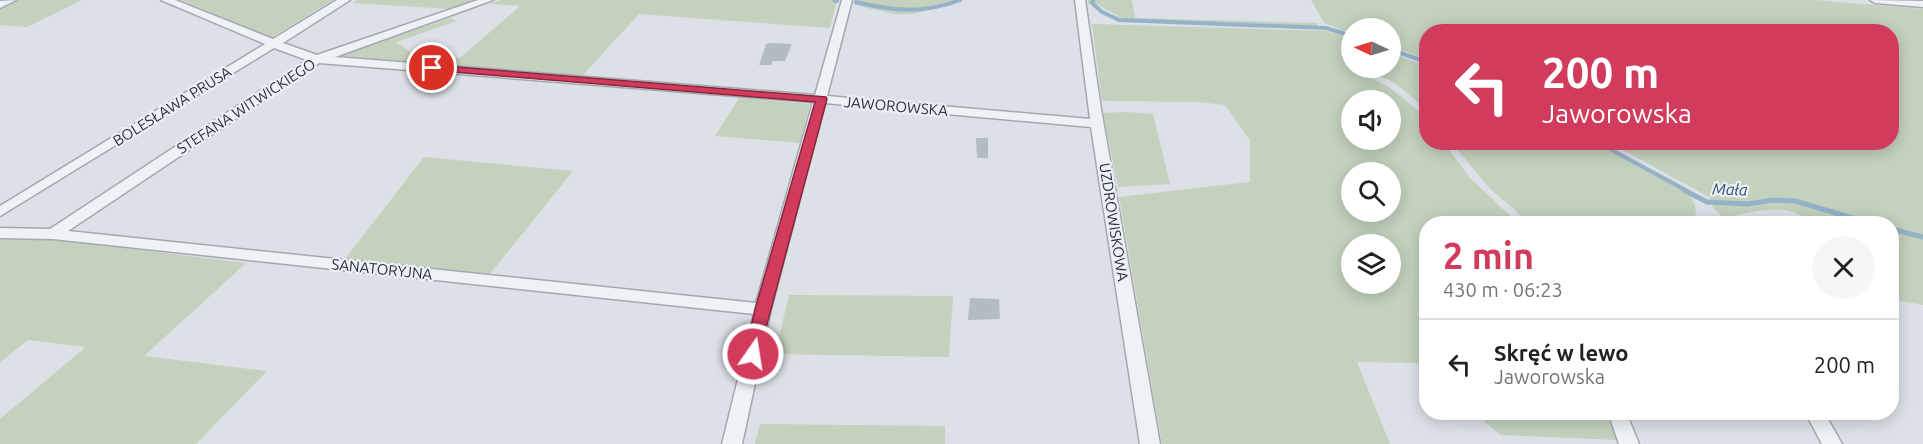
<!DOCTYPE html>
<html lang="pl">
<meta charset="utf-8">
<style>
:root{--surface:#fff;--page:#f6f6f6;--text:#202124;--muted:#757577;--line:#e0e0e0;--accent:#d13c5c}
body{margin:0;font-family:Ubuntu,sans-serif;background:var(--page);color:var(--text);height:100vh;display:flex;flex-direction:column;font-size:22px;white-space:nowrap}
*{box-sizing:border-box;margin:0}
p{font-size:20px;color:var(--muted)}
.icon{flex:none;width:33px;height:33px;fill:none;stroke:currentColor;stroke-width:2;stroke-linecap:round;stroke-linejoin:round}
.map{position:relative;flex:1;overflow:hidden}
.sheet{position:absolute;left:1419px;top:216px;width:480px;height:204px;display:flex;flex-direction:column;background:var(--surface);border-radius:24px;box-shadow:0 3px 15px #0003}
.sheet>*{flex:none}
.guide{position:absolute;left:1419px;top:24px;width:480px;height:126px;border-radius:24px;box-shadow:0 3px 15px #0003;background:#d13c5c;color:#fff;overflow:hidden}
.needle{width:39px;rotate:274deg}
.fabs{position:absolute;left:1341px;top:18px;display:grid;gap:12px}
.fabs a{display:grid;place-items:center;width:60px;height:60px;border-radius:50%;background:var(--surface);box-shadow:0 3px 15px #0003;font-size:30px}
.pin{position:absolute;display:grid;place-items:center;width:51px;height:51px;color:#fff;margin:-26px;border:3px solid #fff;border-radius:50%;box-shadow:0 2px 6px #0007}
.me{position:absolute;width:66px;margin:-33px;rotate:13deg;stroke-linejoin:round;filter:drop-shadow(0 0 4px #0008)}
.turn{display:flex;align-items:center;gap:21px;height:126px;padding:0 24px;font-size:27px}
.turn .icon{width:78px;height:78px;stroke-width:2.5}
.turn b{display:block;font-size:42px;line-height:51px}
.round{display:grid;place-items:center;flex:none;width:63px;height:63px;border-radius:32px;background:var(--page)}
.head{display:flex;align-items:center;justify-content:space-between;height:102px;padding:0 24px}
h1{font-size:36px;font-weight:600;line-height:45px;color:var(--accent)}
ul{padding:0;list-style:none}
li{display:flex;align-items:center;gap:18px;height:90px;padding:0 24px;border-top:2px solid var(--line)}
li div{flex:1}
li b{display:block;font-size:22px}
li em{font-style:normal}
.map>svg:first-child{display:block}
.green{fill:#c3d1bd;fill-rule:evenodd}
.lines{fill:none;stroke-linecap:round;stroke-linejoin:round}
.stream-far1{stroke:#96b2c8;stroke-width:4}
.stream{stroke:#96b2c8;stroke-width:5}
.building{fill:#b3bbc4}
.minor-casing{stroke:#a2a8b1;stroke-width:3}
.minor{fill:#eff2f5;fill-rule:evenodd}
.route{fill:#d13c5c;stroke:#88273c;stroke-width:1.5}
.labels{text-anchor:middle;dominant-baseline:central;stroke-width:4.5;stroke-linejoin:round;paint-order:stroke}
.street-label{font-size:15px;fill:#26303d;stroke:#ecf0f5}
.water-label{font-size:16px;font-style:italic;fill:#2f5172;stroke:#ecf0f5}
</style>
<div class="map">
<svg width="1923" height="444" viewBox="0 0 1923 444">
<rect width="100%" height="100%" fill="#dce1e7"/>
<g class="green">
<polygon points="18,0 82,0 27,27 0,25 0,8"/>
<polygon points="180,0 333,0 272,37"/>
<polygon points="357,0 476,0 450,9 352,3"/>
<polygon points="501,0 837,0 830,28 639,14 582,76 339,56 450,18 457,21 396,42 413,54 460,58 520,6 490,4"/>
<polygon points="856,0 964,0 913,14 894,14 854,5"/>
<polygon points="1088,0 1132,0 1135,18 1318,23 1317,26 1136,21 1121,18 1097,4 1088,4"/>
<path d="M1311,0H1814L1923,9V305L1892,299V224L1808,223C1791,199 1748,213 1723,218L1712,206L1709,197L1610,143L1892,142V32H1426V59L1391,46L1390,28H1352L1351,33L1324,23Z"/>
<path d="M1092,24L1328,31L1351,39L1352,68H1390L1391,53L1426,66V109C1411,98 1389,72 1369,77L1389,87L1426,117V142L1444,143L1470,178L1518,223L1426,224V384L1418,363L1357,362L1390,444H1162L1119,197L1250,182V140L1225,105L1198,102L1102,101ZM1352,100H1390V140H1352ZM1352,172H1390V212H1352ZM1352,244H1390V284H1352Z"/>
<polygon points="739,98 810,104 800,143 715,136"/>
<polygon points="1127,112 1153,114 1170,184 1118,187 1103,113"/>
<polygon points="1452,143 1602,143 1685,187 1695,205 1697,223 1527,223 1515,210 1489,188"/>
<polygon points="424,157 573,171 489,275 345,259"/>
<polygon points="36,237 246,263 144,356 267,371 196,444 0,444 0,419 86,347 28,340 0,362 0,240"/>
<polygon points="789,295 953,296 949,357 775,354"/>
<polygon points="1474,413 1606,413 1617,440 1501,435"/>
<polygon points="760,424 945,426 945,444 755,444"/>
</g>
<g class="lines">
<g class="stream-far1">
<polyline points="834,0 837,1"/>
<polyline points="1093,0 1092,3 1102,12 1119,20 1326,28 1352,36"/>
<path d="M856,2C893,11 924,14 960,0"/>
<polyline points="1390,49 1426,62"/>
<polyline points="1597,142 1687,191"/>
</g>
<g class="stream">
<polyline points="1684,190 1707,202 1748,204 1773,200 1795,201 1873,224"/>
<polyline points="1892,229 1923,237"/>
</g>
</g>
<g class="building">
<polygon points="769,43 792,44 785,61 773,61 771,65 759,65 766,44"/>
<polygon points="976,138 988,138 988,158 977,158"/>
<polygon points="970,298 999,299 1000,319 968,320"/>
</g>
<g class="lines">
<g class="minor-casing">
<g id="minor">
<polygon points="16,0 0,8 0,1"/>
<path d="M161,0H175L273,39L337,0H350L283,43L317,55L478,0H493L335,57L815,95L842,0H852L827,96L1090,119L1075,0H1085L1101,109L1160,444H1140L1091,127L825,103L771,309L742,444H722L754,314L53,239L0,238V228L50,229L307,60L274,48L0,216V206L265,44ZM319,63L813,102L756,303L68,231Z"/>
<polygon points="1870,0 1923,1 1923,7 1875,3"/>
<polygon points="1608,412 1626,412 1639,444 1619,444"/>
<polygon points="1805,412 1824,412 1842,444 1822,444"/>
</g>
</g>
<use href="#minor" class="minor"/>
</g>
<polygon class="route" points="432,65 826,97 827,99 758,358 747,358 745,354 755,309 815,102 428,70 426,68"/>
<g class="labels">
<g class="street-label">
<text transform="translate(172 106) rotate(-32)">BOLESŁAWA PRUSA</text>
<text transform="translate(246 106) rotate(-33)">STEFANA WITWICKIEGO</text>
<text transform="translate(896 106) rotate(5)">JAWOROWSKA</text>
<text transform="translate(1114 222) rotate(81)">UZDROWISKOWA</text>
<text transform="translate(382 269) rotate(6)">SANATORYJNA</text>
</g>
<g class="water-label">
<text transform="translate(1730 189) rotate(2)">Mała</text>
</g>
</g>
</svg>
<div class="fabs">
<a><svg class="needle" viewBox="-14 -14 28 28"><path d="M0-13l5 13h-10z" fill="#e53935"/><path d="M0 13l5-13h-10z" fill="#757577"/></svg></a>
<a><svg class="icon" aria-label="sound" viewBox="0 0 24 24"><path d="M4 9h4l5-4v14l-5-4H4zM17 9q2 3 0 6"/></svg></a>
<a><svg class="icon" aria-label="search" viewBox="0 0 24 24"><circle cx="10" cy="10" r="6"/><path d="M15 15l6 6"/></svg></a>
<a><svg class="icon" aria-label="layers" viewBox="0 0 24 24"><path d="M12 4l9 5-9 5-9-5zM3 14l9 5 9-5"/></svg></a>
</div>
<div class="pin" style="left:432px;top:68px;background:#d93025"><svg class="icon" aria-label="arrive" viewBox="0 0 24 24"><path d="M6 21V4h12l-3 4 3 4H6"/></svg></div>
<svg class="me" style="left:753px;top:354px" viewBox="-20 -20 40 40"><circle r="17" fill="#d13c5c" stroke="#fff" stroke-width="3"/><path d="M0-11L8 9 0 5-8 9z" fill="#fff"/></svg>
<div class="guide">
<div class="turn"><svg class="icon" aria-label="left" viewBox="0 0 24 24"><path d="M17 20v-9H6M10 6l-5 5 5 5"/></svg><div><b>200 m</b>Jaworowska</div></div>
</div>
<section class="sheet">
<div class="head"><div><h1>2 min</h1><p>430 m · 06:23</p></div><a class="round"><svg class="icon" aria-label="close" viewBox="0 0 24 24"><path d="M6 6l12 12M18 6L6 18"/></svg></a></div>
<ul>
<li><svg class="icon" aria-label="left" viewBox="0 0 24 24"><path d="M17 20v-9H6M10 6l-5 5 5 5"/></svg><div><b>Skręć w lewo</b><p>Jaworowska</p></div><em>200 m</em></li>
</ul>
</section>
</div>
